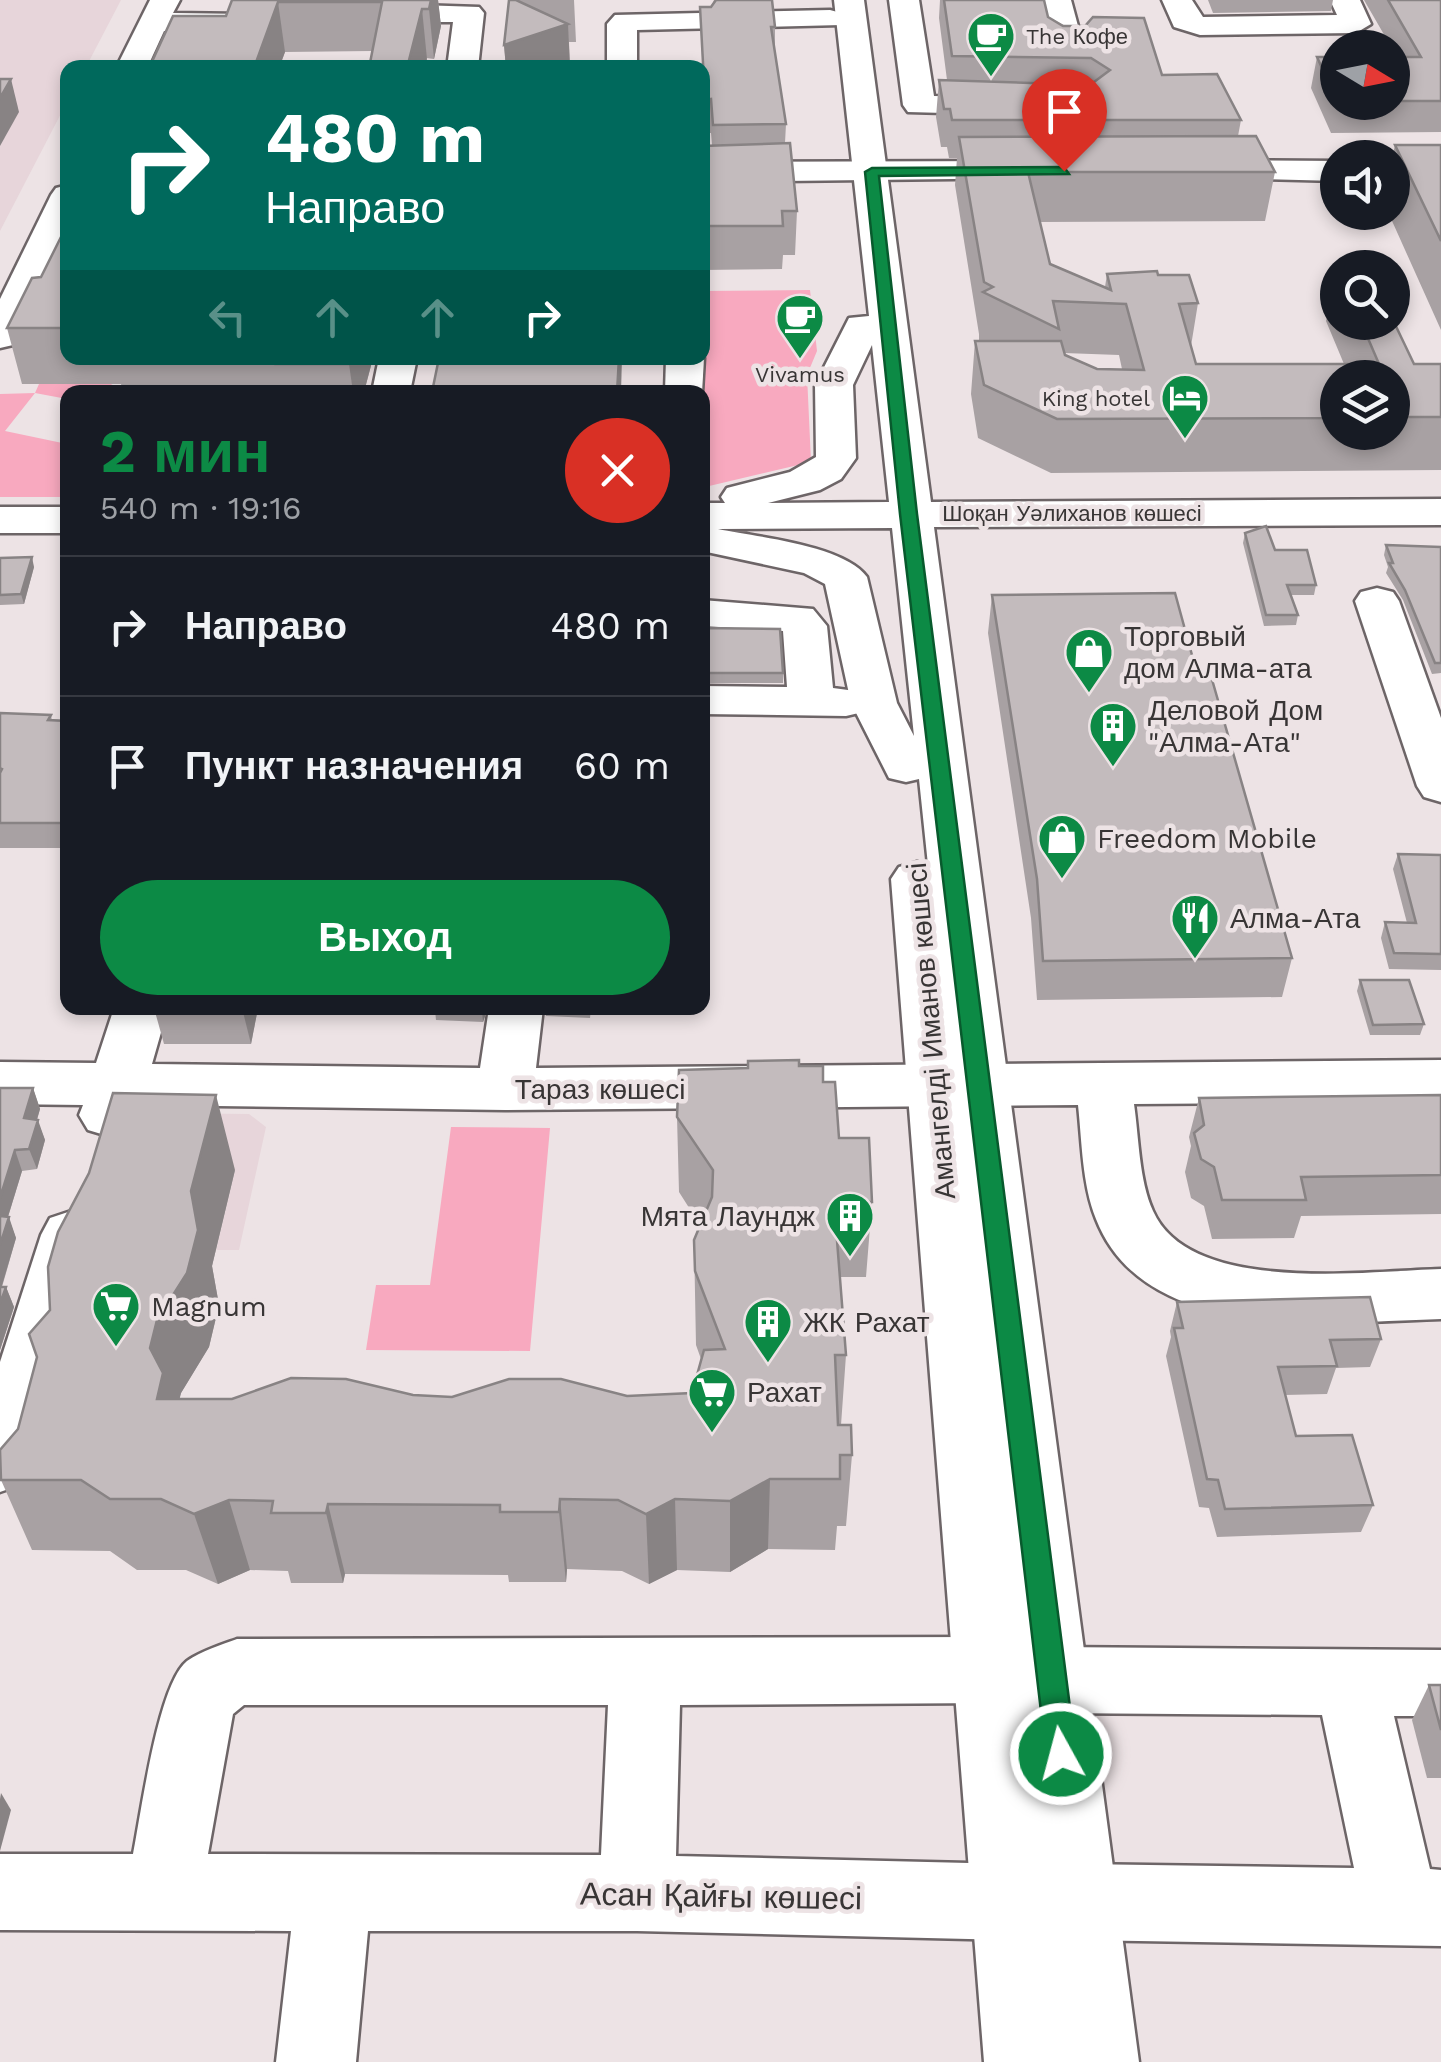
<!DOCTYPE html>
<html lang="ru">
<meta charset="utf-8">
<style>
:root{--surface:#171b24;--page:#242831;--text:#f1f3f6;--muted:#9ea1a6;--line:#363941;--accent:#0c8a45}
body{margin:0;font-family:"Work Sans",sans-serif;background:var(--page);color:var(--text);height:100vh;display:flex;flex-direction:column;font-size:38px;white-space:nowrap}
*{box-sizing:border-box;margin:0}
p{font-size:32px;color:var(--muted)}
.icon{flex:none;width:55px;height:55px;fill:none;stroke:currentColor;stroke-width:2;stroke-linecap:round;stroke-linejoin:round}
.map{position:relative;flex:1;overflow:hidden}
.drawer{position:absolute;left:60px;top:385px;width:650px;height:630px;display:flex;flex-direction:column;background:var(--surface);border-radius:20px;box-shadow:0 5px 15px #0003}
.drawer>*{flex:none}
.guide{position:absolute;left:60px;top:60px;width:650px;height:305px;border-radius:20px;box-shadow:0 5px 15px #0003;background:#00695c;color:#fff;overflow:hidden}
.needle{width:65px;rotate:100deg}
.fabs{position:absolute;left:1320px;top:30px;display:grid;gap:20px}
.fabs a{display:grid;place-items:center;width:90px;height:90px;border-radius:50%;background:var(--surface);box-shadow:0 5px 15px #0003;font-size:50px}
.pin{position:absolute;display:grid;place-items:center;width:85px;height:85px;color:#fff;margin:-102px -42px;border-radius:50% 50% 50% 0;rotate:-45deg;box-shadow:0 0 10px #0007}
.pin .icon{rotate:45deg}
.me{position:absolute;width:110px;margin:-55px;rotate:353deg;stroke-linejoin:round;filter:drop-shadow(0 0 8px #0008)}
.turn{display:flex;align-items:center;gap:35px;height:210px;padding:0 40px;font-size:45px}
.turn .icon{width:130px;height:130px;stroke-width:2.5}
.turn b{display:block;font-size:70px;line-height:85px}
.lanes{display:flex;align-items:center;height:95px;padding:0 40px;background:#0003;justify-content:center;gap:50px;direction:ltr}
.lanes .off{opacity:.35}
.round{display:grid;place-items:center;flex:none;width:105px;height:105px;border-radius:52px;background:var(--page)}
.headline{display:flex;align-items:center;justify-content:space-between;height:170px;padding:0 40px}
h1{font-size:60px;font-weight:700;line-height:75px;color:var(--accent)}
.cta{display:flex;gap:20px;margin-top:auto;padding:20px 40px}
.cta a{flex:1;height:115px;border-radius:60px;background:var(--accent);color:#fff;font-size:40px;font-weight:700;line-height:115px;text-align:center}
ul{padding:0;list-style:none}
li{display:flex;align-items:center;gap:30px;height:140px;padding:0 40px;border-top:2px solid var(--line)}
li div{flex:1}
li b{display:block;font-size:38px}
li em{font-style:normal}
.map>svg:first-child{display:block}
.built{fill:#e7d5da}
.green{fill:#f8a9bf}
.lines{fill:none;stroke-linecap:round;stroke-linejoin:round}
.minor-casing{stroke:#6d6567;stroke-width:5}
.major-casing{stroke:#6d6567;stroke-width:5}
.minor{fill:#fff;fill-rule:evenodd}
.major{fill:#fff;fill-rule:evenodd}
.wall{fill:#a8a1a3;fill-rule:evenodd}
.shaded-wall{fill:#888384}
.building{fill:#c3bbbd;stroke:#888384;stroke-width:2.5}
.route{fill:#0c8a45;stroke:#085a2d;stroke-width:2.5}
.labels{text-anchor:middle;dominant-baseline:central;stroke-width:9;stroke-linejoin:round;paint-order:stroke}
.far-poi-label{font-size:22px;fill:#383535;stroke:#ede3e5;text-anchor:start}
.far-street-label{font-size:22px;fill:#383535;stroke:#ede3e5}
.poi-label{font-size:28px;fill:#383535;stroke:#ede3e5;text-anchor:start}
.street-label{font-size:28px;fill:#383535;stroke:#ede3e5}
.near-street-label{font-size:32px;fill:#383535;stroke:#ede3e5}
</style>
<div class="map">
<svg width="1441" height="2062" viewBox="0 0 1441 2062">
<rect width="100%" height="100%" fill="#ede3e5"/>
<g class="built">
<polygon points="0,0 121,0 86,67 68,68 67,102 0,231"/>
<polygon points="151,1113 249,1114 266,1127 239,1250 216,1250 235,1170"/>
</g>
<g class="green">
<polygon points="810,290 817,351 807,375 811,462 705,487 702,291"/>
<polygon points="39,384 111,384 123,392 68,392 67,399 35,393 5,431 67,444 67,497 0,497 0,394 35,393"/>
<polygon points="451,1127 550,1128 530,1351 366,1350 376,1285 430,1285"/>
</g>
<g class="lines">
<g class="minor-casing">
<g id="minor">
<polygon points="150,0 180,0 173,13 246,14 261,23 246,32 164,31 147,68 116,68"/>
<polygon points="889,0 919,0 934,96 1009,98 1025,108 1020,115 908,112 903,105"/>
<polygon points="1041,0 1071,0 1085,52 1081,58 1059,58 1055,52"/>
<polygon points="1162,0 1192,0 1203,17 1337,15 1330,0 1360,0 1371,24 1356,33 1200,35 1174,27"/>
<polygon points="389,4 479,7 484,13 478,68 447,68 453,22 394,22 366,32 351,23 355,17"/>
<polygon points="830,10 841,13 845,19 841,25 637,30 637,68 607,68 607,24 615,15"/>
<polygon points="1201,160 1338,161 1338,181 1189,177 1184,170 1189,163"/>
<polygon points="1030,161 1042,164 1047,171 1042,178 702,182 702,162"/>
<polygon points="68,185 68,233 19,337 13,345 0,348 0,299 51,195 56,188"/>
<polygon points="702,356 704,358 702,393 665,392 666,358"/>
<polygon points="379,358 417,358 410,392 372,392"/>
<polygon points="1377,588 1393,592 1399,601 1441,718 1441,802 1424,797 1417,786 1355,601 1361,592"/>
<polygon points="702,600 813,609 827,626 833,688 863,692 869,702 863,712 846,716 702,714 702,686 787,687 783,631 702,626"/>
<path d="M114,1008H168L152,1064L480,1068L489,1008H543L536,1068L1441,1060V1102L1134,1104C1139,1138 1139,1180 1153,1211C1190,1295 1366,1271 1441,1269V1319C1333,1322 1145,1345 1096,1219C1082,1184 1082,1142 1078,1105L505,1110L139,1105L128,1130L108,1136L88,1130L79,1115L83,1105L0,1104V1062L96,1063Z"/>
<polygon points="71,1211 92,1218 101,1235 33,1464 23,1484 0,1492 0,1362 41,1235 50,1218"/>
<path d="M991,1637L1016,1647L1024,1664L1027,1657L1052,1647L1441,1650V1716H1394L1430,1869L1441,1870V1946L1079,1940L1052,1929L1044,1911L1037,1929L1010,1940L637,1931H368L356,2062H276L291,1931L0,1930V1854H133C141,1814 158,1684 187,1661C201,1651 221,1645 237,1639ZM1019,1686L1027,1703L1052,1713L1322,1715L1354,1868L1079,1864L1052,1875L1044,1893L1037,1875L1010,1864L676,1856L680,1705L991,1703L1016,1693ZM244,1705H608L601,1855L208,1854L233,1714Z"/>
</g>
</g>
<g class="major-casing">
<g id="major">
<path d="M834,0H864L931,502L1441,499V525L934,527L1139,2062H984L891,879L899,867L917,862L928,865L919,779L906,782L889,778L851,703L825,584L804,573L702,551V503H725L721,497L727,488L790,472L816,457L815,385L849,318L869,316ZM872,345L889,502L768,503L820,490L841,479L856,458L853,385ZM892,528L914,736L897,703L867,577C844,545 756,537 718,529Z"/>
<rect x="0" y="507" width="68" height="26"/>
</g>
</g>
<use href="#minor" class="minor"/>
<use href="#major" class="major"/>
</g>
<g class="wall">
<polygon points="232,0 446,0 438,0 441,26 434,59 372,51 285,52 279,68 150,68 150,66 226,16"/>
<polygon points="509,0 574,0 576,42 569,42 570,68 506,68 504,45"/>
<polygon points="714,0 772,0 775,27 775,50 786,124 785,143 797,211 795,255 783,255 782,269 702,270 702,146 712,145 711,133 705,133 700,7 711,7"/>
<path d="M940,0H1044L1048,17L1162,75L1241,120L1238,136L1275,172L1265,221L1040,222L1050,264L1105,287L1107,274L1158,275L1198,303L1191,346L1196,364H1344L1326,321L1338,270V322H1392L1414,364H1441V470L1051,473L978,438L971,394L975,341H979V334L955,185L957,158H949L947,147H941L936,117L939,80H947L939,18ZM1064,353L1119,355L1122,369H1097L1065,355ZM1338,378H1392V432H1338Z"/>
<polygon points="1208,0 1333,0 1331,11 1213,13"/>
<polygon points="1364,0 1441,0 1441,132 1331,133 1311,88 1317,57 1338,57 1338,102 1392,102 1392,57 1397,57"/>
<polygon points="1395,145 1441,145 1441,330 1388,212 1392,212 1392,158"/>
<polygon points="68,231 68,358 373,358 364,392 123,392 121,384 22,384 7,328 41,277"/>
<polygon points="1245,533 1275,550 1316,585 1314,595 1291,595 1298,615 1296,625 1264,626 1243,543"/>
<polygon points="1386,545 1441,547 1441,673 1432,674 1403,600 1386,573 1388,567 1384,555"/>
<polygon points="0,558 34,567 24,604 0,605"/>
<polygon points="992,595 1198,677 1292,958 1282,997 1037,1000 1031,918 988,633"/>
<polygon points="702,628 783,673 783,683 702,683"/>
<polygon points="0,713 51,715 52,721 68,721 68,848 0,848"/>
<polygon points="1398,854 1441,855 1441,970 1389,969 1381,938 1385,922 1407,923 1393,869"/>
<polygon points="1360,980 1424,1024 1420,1035 1370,1035 1357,991"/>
<polygon points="154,1008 258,1008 251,1044 164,1044"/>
<polygon points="488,1008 483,1022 436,1020 435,1010"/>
<polygon points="544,1008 591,1008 590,1018 546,1016"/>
<polygon points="799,1066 823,1082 839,1138 872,1202 866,1277 840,1277 846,1355 841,1425 852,1455 846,1526 837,1526 835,1550 768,1549 730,1572 677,1570 649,1584 622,1571 567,1569 566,1582 509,1582 508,1575 345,1574 343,1583 291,1583 288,1571 250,1570 218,1584 186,1570 137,1570 110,1551 32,1550 1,1480 235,1170 212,1266 219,1305 209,1347 181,1393 179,1399 413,1395 452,1397 627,1396 692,1393 701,1359 696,1345 694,1240 700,1225 679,1192 677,1117 747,1068"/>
<polygon points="0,1088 33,1088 40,1109 37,1120 45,1140 37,1169 22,1171 8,1217 16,1238 2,1287 6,1287 14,1307 0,1350"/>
<polygon points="1441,1095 1441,1214 1301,1216 1294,1238 1212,1239 1204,1206 1191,1198 1185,1172 1191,1146 1189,1137 1199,1098"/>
<polygon points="1177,1302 1381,1339 1370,1367 1336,1368 1327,1394 1285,1395 1296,1436 1373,1505 1361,1532 1217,1537 1209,1508 1199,1507 1166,1356 1171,1337 1170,1331"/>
<polygon points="1429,1685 1441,1685 1441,1778 1427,1778 1412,1720"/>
</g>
<g class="shaded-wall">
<polygon points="431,0 438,0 441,26 434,59 429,9"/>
<polygon points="278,2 285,52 279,68 254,68"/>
<polygon points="422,9 427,59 425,68 407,68"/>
<polygon points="568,24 570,68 506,68 504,45"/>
<polygon points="11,79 19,112 0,146 0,98"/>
<polygon points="351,358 373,358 364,392 353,392 349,364"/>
<polygon points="619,358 622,358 621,392 617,392"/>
<polygon points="32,557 34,567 24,604 21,594"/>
<polygon points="242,1008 258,1008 251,1044"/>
<polygon points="483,1008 488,1008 483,1022 482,1011"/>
<polygon points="33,1088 40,1109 31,1139 24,1118"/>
<polygon points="216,1095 235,1170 212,1266 219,1305 209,1347 181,1393 176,1414 157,1399 150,1348"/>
<polygon points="38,1120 45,1140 37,1169 29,1149"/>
<polygon points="15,1150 22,1171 2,1236 0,1230 0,1198"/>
<polygon points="9,1217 16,1238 0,1292 0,1245"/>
<polygon points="6,1287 14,1307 0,1350 0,1304"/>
<polygon points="770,1479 768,1549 730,1572 730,1501"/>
<polygon points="560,1499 567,1569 566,1582 559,1512"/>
<polygon points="675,1499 677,1570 649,1584 646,1514"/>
<polygon points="229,1500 250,1570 218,1584 194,1514"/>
<polygon points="328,1504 345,1574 343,1583 326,1513"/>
<polygon points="1,1793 11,1810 0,1851 0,1799"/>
</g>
<g class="building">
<polygon points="232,0 431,0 429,9 422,9 407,68 369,68 382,2 278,2 254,68 150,66 173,16 226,16"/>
<polygon points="509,0 516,0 568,24 504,45"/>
<polygon points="716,0 772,0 775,27 771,27 786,124 713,125 711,99 705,100 700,7 711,7"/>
<polygon points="944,0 1044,0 1048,17 1063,26 1085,26 1093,17 1144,18 1162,75 1217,74 1241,120 952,120 950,109 944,109 939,80 1090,85 1110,70 1091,58 952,56"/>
<polygon points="1388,0 1441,0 1441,101 1392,101 1392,57 1421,57"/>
<polygon points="1317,57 1338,57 1338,101 1337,101"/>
<polygon points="0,79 11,79 0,98"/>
<polygon points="1256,136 1275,172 1028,172 1050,264 1111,290 1107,274 1157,271 1158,275 1189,275 1198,303 1179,304 1196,364 1379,364 1361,322 1392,322 1392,318 1414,364 1441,364 1441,417 1392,417 1392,378 1338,378 1338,418 1057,419 984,385 975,341 1061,341 1065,355 1097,369 1144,370 1126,304 1053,301 1059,329 983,292 993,287 984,282 959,137"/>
<polygon points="790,143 797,211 782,211 783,226 702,226 702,146"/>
<polygon points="1395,145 1441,145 1441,241"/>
<polygon points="64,231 68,231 68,328 7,328 32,278 41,277"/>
<polygon points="278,358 351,358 349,364 276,364"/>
<polygon points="439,358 619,358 617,392 432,392"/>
<polygon points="1266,526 1275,550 1307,550 1316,585 1287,585 1298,615 1266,615 1245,533"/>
<polygon points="1386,545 1441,547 1441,663 1435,663 1405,590 1389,563 1393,563"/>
<polygon points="32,557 21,594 0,595 0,558"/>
<polygon points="1175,593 1198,677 1211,676 1292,958 1043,961 1037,879 992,595"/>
<polygon points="702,628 780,629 783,673 702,673"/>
<polygon points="0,713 51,715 48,720 68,721 68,823 0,823 0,773 2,769 0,768"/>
<polygon points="1398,854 1441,855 1441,954 1394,953 1385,922 1416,923"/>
<polygon points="1360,980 1409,980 1424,1024 1373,1025"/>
<polygon points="435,1008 483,1008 482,1011 435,1010"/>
<polygon points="799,1060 799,1066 823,1066 823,1082 835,1082 839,1138 869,1138 872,1202 834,1202 846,1355 835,1355 838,1425 851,1425 852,1455 840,1455 840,1479 770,1479 730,1501 675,1499 646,1514 618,1500 560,1499 559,1512 500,1512 500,1505 328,1504 326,1513 271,1513 273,1501 229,1500 194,1514 161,1499 110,1499 81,1480 1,1480 0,1450 18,1429 37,1357 29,1334 50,1310 48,1267 58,1232 89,1173 113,1093 216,1095 191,1191 198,1230 187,1273 157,1320 150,1348 163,1373 157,1399 232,1399 291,1378 346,1379 413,1395 452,1397 509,1379 561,1379 627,1396 692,1393 704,1350 725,1349 695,1271 694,1240 712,1197 713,1170 677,1117 679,1070 748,1068 748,1061"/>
<polygon points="0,1088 33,1088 24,1118 38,1120 29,1149 15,1150 0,1198"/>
<polygon points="1441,1095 1441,1175 1301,1177 1306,1200 1222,1200 1214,1167 1201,1159 1194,1133 1204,1125 1199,1098"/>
<polygon points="0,1216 9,1217 0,1245"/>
<polygon points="0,1287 6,1287 0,1304"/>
<polygon points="1370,1297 1381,1339 1330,1340 1337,1366 1278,1367 1296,1436 1352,1435 1373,1505 1225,1509 1218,1480 1207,1479 1174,1328 1183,1328 1177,1302"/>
<polygon points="1429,1685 1441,1685 1441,1730"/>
</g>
<polygon class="route" points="1064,167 1069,174 879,176 917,514 1076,1754 1071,1764 1061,1768 1050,1764 1046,1754 900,514 865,172 872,168"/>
<defs>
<g id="cafe-pin" transform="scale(2.5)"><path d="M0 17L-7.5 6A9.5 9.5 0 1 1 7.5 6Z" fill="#0c8a45" stroke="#ede3e5"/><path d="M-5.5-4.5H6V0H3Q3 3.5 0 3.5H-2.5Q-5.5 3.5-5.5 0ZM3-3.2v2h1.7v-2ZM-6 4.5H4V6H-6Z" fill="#fff"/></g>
<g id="hotel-pin" transform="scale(2.5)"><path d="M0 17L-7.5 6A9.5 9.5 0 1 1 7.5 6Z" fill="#0c8a45" stroke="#ede3e5"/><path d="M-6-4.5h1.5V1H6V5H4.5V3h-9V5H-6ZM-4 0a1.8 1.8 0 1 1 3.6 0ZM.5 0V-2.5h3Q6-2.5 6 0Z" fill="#fff"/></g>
<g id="shop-pin" transform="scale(2.5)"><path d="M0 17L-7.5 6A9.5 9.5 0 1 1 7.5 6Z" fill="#0c8a45" stroke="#ede3e5"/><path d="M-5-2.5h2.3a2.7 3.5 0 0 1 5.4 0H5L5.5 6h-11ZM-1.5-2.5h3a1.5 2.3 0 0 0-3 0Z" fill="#fff"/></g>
<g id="building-pin" transform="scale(2.5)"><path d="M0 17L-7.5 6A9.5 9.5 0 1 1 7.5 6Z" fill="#0c8a45" stroke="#ede3e5"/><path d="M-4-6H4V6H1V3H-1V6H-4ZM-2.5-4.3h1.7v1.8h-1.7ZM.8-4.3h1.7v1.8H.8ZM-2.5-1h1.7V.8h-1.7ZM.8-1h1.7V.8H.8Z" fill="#fff"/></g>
<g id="restaurant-pin" transform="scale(2.5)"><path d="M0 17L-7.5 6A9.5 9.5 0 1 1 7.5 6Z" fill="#0c8a45" stroke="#ede3e5"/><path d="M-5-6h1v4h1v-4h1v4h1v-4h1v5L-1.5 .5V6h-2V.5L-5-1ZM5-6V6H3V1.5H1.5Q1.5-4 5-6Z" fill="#fff"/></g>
<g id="supermarket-pin" transform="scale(2.5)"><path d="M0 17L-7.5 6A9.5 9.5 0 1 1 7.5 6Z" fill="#0c8a45" stroke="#ede3e5"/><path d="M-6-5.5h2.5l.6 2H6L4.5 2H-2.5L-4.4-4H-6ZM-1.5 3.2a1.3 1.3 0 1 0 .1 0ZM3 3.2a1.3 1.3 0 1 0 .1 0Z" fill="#fff"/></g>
</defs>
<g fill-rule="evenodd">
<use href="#cafe-pin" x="991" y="36"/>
<use href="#cafe-pin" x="800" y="318"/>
<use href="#hotel-pin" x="1185" y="398"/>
<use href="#shop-pin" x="1089" y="652"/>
<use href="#building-pin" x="1113" y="726"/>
<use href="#shop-pin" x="1062" y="838"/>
<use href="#restaurant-pin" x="1195" y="918"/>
<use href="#building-pin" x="850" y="1216"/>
<use href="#supermarket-pin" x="116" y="1306"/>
<use href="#building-pin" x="768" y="1322"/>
<use href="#supermarket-pin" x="712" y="1392"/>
</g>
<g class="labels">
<g class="far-poi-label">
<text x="1026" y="36">The Кофе</text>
<text x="800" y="374" text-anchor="middle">Vivamus</text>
<text x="1150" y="398" text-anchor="end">King hotel</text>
</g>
<g class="far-street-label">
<text x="1072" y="513">Шоқан Уәлиханов көшесі</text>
</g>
<g class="poi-label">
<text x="1124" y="636">Торговый<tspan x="1124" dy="32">дом Алма-ата</tspan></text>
<text x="1148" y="710">Деловой Дом<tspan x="1148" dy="32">"Алма-Ата"</tspan></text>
<text x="1097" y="838">Freedom Mobile</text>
<text x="1230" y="918">Алма-Ата</text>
<text x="815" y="1216" text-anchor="end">Мята Лаундж</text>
<text x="151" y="1306">Magnum</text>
<text x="803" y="1322">ЖК Рахат</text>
<text x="747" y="1392">Рахат</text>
</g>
<g class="street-label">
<text transform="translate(931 1031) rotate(-95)">Амангелді Иманов көшесі</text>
<text x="600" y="1089">Тараз көшесі</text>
</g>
<g class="near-street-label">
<text transform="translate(721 1896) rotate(1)">Асан Қайғы көшесі</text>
</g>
</g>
</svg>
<div class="fabs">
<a><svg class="needle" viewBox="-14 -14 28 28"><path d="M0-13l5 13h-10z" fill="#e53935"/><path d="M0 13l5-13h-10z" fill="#9ea1a6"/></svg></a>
<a><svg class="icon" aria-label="sound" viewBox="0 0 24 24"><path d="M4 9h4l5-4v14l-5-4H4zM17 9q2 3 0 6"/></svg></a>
<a><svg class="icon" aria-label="search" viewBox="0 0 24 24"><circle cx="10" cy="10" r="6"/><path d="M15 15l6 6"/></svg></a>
<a><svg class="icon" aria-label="layers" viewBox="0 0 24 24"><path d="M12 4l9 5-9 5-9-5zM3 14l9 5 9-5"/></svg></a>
</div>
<div class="pin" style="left:1064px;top:171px;background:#d93025"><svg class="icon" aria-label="arrive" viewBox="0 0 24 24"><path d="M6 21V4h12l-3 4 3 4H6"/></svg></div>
<svg class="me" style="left:1061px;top:1754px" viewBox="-20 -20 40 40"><circle r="17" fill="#0c8a45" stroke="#fff" stroke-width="3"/><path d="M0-11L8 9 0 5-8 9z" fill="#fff"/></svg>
<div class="guide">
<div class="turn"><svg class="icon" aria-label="right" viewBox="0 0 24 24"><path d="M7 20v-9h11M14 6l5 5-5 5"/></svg><div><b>480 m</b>Направо</div></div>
<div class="lanes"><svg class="icon off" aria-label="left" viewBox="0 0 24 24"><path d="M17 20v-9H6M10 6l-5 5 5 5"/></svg><svg class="icon off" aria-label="ahead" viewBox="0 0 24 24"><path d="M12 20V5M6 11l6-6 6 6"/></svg><svg class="icon off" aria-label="ahead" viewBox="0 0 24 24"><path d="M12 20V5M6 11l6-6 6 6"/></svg><svg class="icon" aria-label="right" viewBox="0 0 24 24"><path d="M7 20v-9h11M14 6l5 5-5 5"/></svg></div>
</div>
<section class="drawer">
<div class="headline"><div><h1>2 мин</h1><p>540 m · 19:16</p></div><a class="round" style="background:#d93025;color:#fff"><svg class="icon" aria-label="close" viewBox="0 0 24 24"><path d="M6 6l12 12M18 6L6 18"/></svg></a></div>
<ul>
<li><svg class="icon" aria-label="right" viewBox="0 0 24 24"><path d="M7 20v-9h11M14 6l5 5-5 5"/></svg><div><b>Направо</b></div><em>480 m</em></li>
<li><svg class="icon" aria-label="arrive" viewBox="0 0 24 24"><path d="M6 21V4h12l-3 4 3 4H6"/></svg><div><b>Пункт назначения</b></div><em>60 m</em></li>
</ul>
<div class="cta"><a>Выход</a></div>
</section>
</div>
